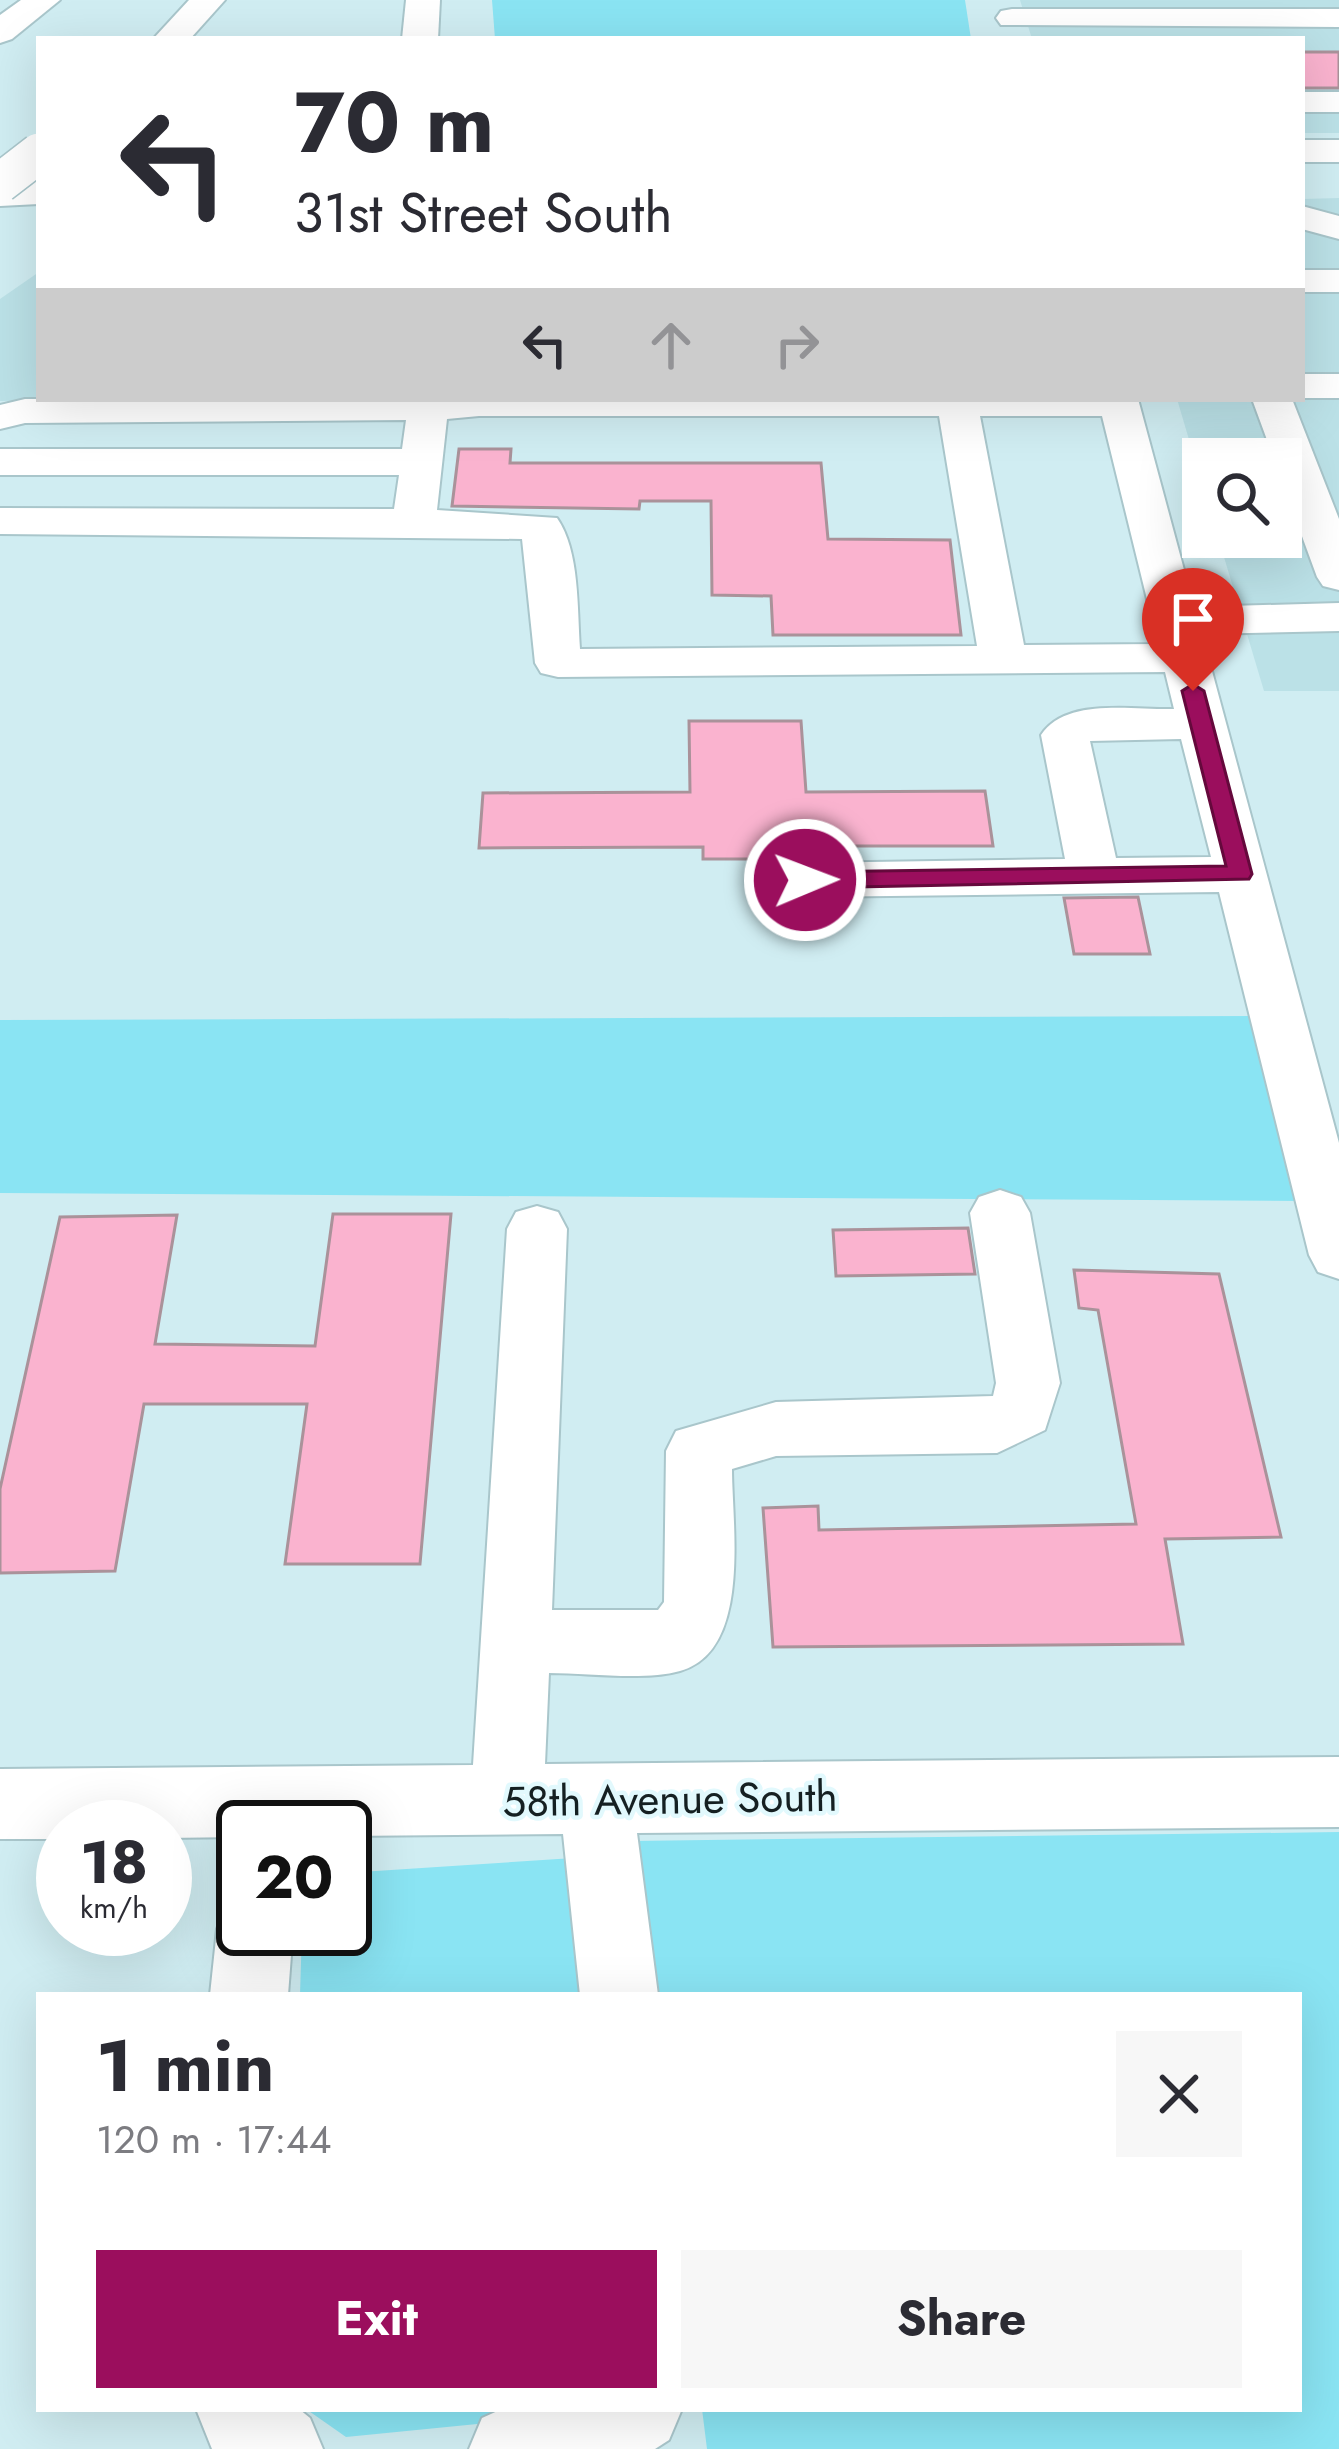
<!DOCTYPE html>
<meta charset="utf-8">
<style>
:root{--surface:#fff;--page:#f7f7f7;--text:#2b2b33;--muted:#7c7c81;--accent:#9b0e5d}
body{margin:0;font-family:Jost,sans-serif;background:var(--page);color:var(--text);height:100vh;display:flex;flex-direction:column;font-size:45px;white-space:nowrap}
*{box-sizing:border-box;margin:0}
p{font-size:39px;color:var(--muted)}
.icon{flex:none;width:66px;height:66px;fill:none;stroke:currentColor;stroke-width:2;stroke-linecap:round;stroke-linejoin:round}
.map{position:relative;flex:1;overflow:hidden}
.drawer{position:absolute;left:36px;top:1992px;width:1266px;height:420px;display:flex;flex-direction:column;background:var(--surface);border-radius:0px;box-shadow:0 12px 48px #0002}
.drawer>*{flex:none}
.hud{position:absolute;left:36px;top:36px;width:1269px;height:366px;border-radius:0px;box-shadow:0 12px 48px #0002;background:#fff;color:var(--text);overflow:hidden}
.controls{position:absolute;left:1182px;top:438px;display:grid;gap:24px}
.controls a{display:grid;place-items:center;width:120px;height:120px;border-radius:0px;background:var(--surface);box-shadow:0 12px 48px #0002;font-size:60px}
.speed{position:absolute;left:36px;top:1800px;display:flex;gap:24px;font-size:60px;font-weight:700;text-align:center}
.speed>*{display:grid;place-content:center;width:156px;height:156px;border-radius:50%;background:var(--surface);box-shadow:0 12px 48px #0002;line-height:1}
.speed small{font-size:30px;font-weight:400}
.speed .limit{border:6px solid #111;border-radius:18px;background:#fff;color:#111}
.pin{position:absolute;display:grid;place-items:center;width:102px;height:102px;color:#fff;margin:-123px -51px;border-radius:50% 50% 50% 0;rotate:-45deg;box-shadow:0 0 12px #0007}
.pin .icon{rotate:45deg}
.me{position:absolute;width:132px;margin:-66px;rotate:89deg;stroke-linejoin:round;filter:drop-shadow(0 0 9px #0008)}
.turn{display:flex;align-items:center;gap:42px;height:252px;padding:0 60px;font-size:54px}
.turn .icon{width:156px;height:156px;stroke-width:2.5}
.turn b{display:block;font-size:84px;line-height:102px}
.lanes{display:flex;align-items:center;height:114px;padding:0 60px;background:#0003;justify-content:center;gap:60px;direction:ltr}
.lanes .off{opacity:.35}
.round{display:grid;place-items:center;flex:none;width:126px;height:126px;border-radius:0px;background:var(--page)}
.headline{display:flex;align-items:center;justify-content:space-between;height:204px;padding:0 60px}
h1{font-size:72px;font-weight:700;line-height:90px}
.primary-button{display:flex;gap:24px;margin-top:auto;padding:24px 60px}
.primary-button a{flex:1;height:138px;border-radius:0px;background:var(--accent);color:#fff;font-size:48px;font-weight:700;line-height:138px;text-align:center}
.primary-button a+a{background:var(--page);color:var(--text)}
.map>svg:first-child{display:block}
.built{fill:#bbe1e7}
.green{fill:#8ae4f3}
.building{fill:#fab3cf;stroke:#aa929a;stroke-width:3}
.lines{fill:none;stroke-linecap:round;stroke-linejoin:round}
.minor-casing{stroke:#a9c6cb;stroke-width:4}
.major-casing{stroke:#a9c6cb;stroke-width:4}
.highway-casing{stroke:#a9c6cb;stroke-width:4}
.minor{fill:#fff;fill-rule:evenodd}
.major{fill:#fff;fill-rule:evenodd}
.highway{fill:#fff;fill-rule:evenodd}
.highway-bridge-casing{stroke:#a9c6cb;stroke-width:42;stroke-linecap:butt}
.highway-bridge{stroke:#fff;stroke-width:39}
.route{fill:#9b0e5d;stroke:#65093c;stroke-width:3}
.labels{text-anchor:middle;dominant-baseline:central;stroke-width:9;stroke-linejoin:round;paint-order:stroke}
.near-street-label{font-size:42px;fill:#152022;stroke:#e2f9fd}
</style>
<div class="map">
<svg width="1339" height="2449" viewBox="0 0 1339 2449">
<rect width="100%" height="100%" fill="#d0edf2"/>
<g class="built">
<polygon points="1020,0 1339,0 1339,133 1302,133 1302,39 1032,39"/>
<polygon points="1339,198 1339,691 1264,691 1218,537 1281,537 1281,459 1203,459 1203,487 1177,399 1302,399 1302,199"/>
<polygon points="39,272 39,399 162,399 0,401 0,299"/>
</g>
<g class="green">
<polygon points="492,0 965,0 971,39 495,39"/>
<polygon points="1255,1016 1301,1201 0,1193 0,1020"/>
<polygon points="1339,1832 1339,2449 707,2449 702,2409 1299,2409 1299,1995 651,1995 631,1841"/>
<polygon points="589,1857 606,1995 300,1995 302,1929 345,1929 345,1873"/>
<polygon points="306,2409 578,2409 569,2415 346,2437"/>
</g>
<g class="building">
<rect x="1302" y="52" width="37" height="36"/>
<polygon points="459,449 511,449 510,463 821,463 828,539 950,540 961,635 773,635 771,596 712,595 711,501 640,501 639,509 452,506"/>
<polygon points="689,721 801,721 806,792 985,791 993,846 805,846 804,859 703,859 703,847 479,848 483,793 690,792"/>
<polygon points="1138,897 1150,954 1074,954 1064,898"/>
<polygon points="333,1214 451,1214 420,1564 285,1564 307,1404 144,1404 115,1571 0,1573 0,1489 60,1217 177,1215 155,1344 315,1346"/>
<polygon points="968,1228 975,1274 836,1276 833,1230"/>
<polygon points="1074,1270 1219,1274 1281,1537 1165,1539 1183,1644 773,1647 763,1508 818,1506 819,1530 1136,1524 1098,1310 1079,1308"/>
</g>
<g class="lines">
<g class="minor-casing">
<g id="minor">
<polygon points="1012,9 1339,9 1339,27 1001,25 996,18 1001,11"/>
<rect x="1302" y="92" width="37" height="20"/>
<polygon points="1302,206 1339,216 1339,239 1302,229"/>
<rect x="1302" y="270" width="37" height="22"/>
<rect x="1302" y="374" width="37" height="24"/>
<path d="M25,399H1138L1194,607L1339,603V631L1202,634L1339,1143V1279L1318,1272L1309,1255L1219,892L805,897L787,892L779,880L787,868L805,863L1065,859L1041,735C1066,697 1132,710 1174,709L1165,672L558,677L541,673L535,663L522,539L0,534V508L394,509L399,475H0V449H402L406,420L25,423L0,429V405ZM479,416H939L977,646L580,649C577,609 580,551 557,518L437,510L447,419ZM980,416H1102L1158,644L1024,645ZM1181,739L1211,857L1116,858L1090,741Z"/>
<polygon points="1252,399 1292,399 1339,519 1339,590 1323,586 1317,577 1281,479 1281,459 1274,459"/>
<path d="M1000,1190L1021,1197L1030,1213L1060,1383L1045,1430L997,1453L776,1456L732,1469C732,1526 752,1651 680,1671C645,1681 587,1673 549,1673L545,1764L1339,1757V1827L637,1833L658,1995H580L563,1834L345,1836V1827H243V1837L165,1838V1827H63V1839H0V1769L473,1765L507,1229L516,1212L537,1206L558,1212L567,1229L552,1610H658L664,1602L666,1451L676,1431L776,1402L993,1396L996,1383L970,1213L979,1197Z"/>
<polygon points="243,1896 243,1929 293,1929 288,1995 210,1995 217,1929 228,1902"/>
<polygon points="196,2409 299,2409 310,2418 323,2449 212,2449"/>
<polygon points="502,2409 682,2409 669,2440 655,2449 469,2449 482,2418"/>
</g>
</g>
<g class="major-casing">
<rect id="major" x="1302" y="140" width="37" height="22"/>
</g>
<g class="highway-casing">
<g id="highway">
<polygon points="21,0 60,0 12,39 0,43 0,15"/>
<polygon points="189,0 225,0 190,39 153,39"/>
<polygon points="406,0 440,0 438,39 402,39"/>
<polygon points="39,180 39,204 0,206 0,182"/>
</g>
</g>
<use href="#minor" class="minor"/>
<use href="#major" class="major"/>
<use href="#highway" class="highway"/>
<g class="highway-bridge-casing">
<polyline id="highway-bridge" points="0,183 39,153"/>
</g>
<use href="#highway-bridge" class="highway-bridge"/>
</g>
<polygon class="route" points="1193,684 1204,691 1252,874 1249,879 805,888 793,880 805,872 1226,866 1182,691"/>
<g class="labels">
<g class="near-street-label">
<text transform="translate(670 1799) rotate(-1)">58th Avenue South</text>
</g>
</g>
</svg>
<div class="controls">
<a><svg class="icon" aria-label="search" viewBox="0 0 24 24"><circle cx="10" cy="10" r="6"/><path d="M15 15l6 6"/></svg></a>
</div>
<div class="speed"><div>18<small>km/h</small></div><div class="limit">20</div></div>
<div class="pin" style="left:1193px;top:691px;background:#d93025"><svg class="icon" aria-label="arrive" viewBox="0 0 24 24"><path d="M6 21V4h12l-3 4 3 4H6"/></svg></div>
<svg class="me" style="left:805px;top:880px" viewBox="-20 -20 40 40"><circle r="17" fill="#9b0e5d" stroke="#fff" stroke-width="3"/><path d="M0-11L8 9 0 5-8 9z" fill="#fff"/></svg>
<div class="hud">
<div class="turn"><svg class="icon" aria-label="left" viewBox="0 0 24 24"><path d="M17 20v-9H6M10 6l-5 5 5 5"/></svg><div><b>70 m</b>31st Street South</div></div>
<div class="lanes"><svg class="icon" aria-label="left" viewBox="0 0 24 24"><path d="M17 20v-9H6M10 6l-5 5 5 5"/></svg><svg class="icon off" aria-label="ahead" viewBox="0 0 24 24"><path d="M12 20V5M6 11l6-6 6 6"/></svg><svg class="icon off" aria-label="right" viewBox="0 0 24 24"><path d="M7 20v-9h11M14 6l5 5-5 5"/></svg></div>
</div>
<section class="drawer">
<div class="headline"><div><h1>1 min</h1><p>120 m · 17:44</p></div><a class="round"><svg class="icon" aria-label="close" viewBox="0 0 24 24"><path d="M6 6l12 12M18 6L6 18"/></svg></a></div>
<div class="primary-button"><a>Exit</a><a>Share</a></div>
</section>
</div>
